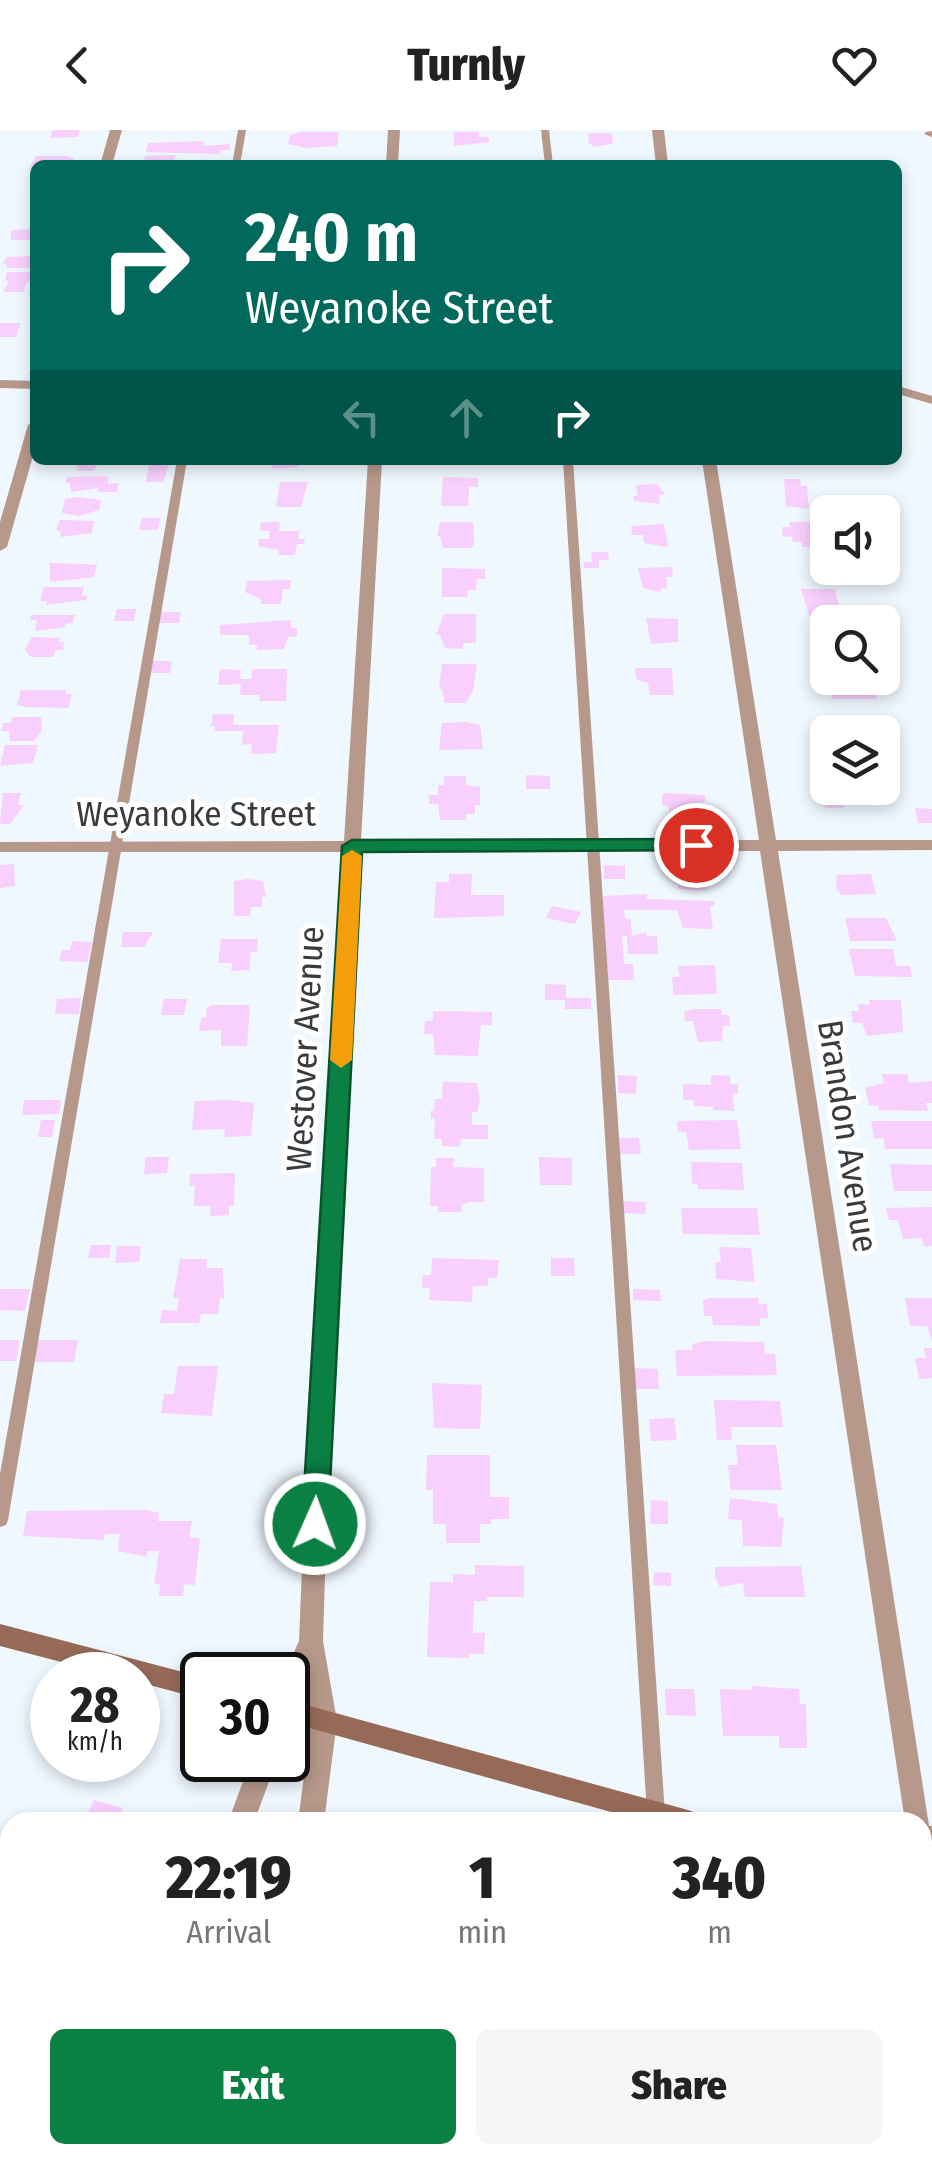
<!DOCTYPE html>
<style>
:root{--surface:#fff;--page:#f6f6f6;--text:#222;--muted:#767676;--accent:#0b8043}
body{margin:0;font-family:"Fira Sans Condensed",sans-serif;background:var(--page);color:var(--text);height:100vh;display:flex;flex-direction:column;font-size:38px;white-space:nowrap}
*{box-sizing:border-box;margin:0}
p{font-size:32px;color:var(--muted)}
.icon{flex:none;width:55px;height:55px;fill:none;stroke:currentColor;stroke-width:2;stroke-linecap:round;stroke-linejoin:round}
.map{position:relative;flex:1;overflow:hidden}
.panel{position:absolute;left:0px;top:1682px;width:932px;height:352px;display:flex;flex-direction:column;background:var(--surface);border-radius:30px 30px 0 0;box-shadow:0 5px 15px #0003}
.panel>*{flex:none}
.banner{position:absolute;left:30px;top:30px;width:872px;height:305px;border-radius:15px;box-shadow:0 5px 15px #0003;background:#00695c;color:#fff;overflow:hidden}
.tools{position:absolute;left:810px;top:365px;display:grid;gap:20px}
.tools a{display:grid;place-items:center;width:90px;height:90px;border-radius:15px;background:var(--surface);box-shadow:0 5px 15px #0003;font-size:50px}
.speed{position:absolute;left:30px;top:1522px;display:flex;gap:20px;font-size:50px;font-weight:700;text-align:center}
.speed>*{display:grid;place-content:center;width:130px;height:130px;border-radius:50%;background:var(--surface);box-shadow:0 5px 15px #0003;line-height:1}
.speed small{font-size:25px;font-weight:400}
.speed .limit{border:5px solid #111;border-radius:15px;background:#fff;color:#111}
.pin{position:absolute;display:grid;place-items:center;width:85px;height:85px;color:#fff;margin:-42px;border:5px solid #fff;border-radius:50%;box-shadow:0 2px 10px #0007}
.me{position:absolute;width:110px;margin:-55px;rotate:2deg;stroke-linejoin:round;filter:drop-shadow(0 0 8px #0008)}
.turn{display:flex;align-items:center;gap:35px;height:210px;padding:0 50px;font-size:45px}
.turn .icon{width:130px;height:130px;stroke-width:2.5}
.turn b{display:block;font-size:70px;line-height:85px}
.lanes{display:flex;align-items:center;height:95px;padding:0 50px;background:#0003;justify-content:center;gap:50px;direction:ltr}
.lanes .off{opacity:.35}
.eta{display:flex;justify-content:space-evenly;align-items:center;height:170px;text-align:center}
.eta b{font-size:60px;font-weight:800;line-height:70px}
.cta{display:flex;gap:20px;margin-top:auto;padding:20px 50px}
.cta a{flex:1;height:115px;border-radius:15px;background:var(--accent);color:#fff;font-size:40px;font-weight:800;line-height:115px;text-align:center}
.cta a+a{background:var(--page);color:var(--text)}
header{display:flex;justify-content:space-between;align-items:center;height:130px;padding:0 50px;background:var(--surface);font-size:45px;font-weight:800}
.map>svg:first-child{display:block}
.building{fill:#f9d0fd}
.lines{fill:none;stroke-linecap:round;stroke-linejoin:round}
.lane{fill:#b7988b;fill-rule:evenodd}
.street{fill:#b7988b;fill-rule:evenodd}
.secondary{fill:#976a58;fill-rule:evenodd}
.route{fill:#0b8043;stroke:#07532c;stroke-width:2.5}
.slow{fill:#f59e0b}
.labels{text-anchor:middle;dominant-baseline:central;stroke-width:10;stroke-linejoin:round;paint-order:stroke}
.street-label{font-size:35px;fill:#393b3f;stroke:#fff}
</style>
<header><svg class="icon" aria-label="back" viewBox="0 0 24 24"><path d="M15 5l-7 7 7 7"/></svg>Turnly<svg class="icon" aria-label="heart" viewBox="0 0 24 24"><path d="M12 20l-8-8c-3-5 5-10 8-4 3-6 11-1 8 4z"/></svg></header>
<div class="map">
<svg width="932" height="2034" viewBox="0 0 932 2034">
<rect width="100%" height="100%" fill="#eff7ff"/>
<g class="building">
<polygon points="53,0 80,0 77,7 50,8"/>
<polygon points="301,2 339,2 337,16 307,18 288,14 290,5"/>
<polygon points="454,2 479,2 479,7 489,7 489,12 454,16"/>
<polygon points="588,3 612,3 613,14 594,17 589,13"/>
<polygon points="204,11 203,16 230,14 230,20 221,20 220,24 146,22 148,13"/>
<polygon points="176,25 171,35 144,34 145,26"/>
<polygon points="36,26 68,26 74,29 73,34 35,35 35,40 29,39"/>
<polygon points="35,99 35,110 11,110 11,100"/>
<polygon points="35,126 32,138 6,138 7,134 3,134 6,127"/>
<polygon points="7,142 32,142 35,147 26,154 24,162 3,162 9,151 5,150"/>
<polygon points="0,193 21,193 16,207 0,207"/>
<polygon points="76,330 102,330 93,341 77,341"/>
<polygon points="264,330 299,330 298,337 272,339 272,335 263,335"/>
<polygon points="150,331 170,331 163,352 146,352"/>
<polygon points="103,346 109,347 108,354 118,353 117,362 98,362 98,358 71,362 70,353 66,353 67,347"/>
<polygon points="443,347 478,348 478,357 469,357 468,376 441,376"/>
<polygon points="784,349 800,349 801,356 807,356 809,379 786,376"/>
<polygon points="280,352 308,352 301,377 276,377"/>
<polygon points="657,354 665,364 659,365 660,374 634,371 633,366 638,366 636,355"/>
<polygon points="79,367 101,370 99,380 79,386 62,383 65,369"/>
<polygon points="142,388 161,388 157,400 139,400"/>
<polygon points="60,390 94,391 92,403 60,407 61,402 56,400"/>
<polygon points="261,392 280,392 279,401 299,401 298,409 305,409 304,414 297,414 295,425 278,425 279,420 258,416 259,409 269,409 270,401 260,401"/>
<polygon points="440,392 473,392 474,414 471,418 443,418 440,406 437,406"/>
<polygon points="789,392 828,392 828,411 818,412 819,417 802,417 801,412 793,412 792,407 783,406 782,397 790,397"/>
<polygon points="664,394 668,417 644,413 643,405 632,405 631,396"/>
<polygon points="591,422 608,422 609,430 599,430 599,438 584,438 583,432 592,432"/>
<polygon points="50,433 85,434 97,435 94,447 50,452"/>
<polygon points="672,437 673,447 666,447 667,459 661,458 661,462 643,458 638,438"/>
<polygon points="442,438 485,439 485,449 477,449 476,460 468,460 467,467 442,467"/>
<polygon points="291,450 290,459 283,459 281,474 261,474 261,469 245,462 247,451"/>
<polygon points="44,457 84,457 82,466 88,466 86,470 46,475 47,471 40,471"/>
<polygon points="801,459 835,459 843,492 828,492 828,500 817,500 812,495"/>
<polygon points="117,479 136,479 134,491 114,491"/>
<polygon points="161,482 181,482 179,493 159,493"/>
<polygon points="444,484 476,484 476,513 463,513 463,519 445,518 440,505 436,505"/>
<polygon points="31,485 75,485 73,493 65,494 65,497 35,501 37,490 30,490"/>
<polygon points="646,488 678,489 678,512 651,514"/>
<polygon points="291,490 291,498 297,498 297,506 288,507 284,519 257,520 257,515 249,515 249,505 220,505 220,495"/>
<polygon points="32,507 60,508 58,512 64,512 63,520 56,520 53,527 31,527 25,520"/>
<polygon points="151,531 172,531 170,543 149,543"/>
<polygon points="442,534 477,534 473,561 466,573 445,573 442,559 439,559"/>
<polygon points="635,538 672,538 674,565 650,565 648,553 636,549"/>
<polygon points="220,539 241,540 240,549 251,549 252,539 287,539 286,571 259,571 260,565 240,565 241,554 218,555"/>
<polygon points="829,553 875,560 877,569 832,569"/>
<polygon points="21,560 66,560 65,564 72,564 68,578 26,577 17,575"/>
<polygon points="213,584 234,584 233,595 279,595 276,623 251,624 252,614 242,615 243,601 215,601 215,596 211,596"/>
<polygon points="12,587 41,587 42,600 34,611 10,611 9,601 1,601 3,593 11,593"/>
<polygon points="824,589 851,589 854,602 826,602"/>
<polygon points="466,592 480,595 483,619 439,620 442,593"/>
<polygon points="5,615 38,615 33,633 0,636"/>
<polygon points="817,644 828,645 828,658 875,658 876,666 850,665 851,674 843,674 844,678 825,678 822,663 816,659 821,655"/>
<polygon points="526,645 550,646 550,659 526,659"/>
<polygon points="444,646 466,646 466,655 480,657 480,675 475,675 475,684 466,684 466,690 440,690 438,674 429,674 429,665 438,665 438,655 444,655"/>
<polygon points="3,663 21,663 18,675 24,675 10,694 0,694"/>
<polygon points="666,663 705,665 705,672 698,672 698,689 671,688 668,676 662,675 662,665"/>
<polygon points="915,678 932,679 932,693 918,693"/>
<polygon points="14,734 15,756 0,758 0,735"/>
<polygon points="604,735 625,736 625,749 604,749"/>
<polygon points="676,736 712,737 712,741 705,740 706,760 678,759 677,745 671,745 670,739"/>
<polygon points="449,744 472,744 471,765 504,765 504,786 434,788 436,752 449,752"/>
<polygon points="871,744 876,764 841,765 836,758 837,745"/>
<polygon points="248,749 263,751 266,767 262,767 262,777 251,777 250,786 234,786 234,751"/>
<polygon points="647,764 647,769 714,771 715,776 710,776 713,799 683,798 677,780 624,780 625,788 631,790 632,806 646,802 647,806 657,806 658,824 628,824 627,806 622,806 624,834 633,834 634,850 608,850 603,766"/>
<polygon points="552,776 581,782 575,794 546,788"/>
<polygon points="845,788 886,788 897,811 850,811"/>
<polygon points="123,802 153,802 144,817 121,817"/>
<polygon points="221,809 258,809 257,822 251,822 249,840 231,841 232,833 218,833"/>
<polygon points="72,811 92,812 87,832 59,831 62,820 70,820"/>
<polygon points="849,819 893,819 896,836 910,836 912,847 855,846"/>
<polygon points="715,835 717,864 674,865 672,847 680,847 678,836"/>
<polygon points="545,854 566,855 566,868 591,868 591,879 565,879 565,870 545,870"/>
<polygon points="81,868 79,884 55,884 57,869"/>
<polygon points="164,869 187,869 184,885 161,885"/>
<polygon points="869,870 901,870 903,902 867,906 862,893 853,893 851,881 859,881 858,874 870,875"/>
<polygon points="212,875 250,875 247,916 221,916 221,900 199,901 201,888 206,887 207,878"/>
<polygon points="693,879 721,879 722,885 729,885 730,896 723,896 722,911 698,912 693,891 685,891 684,882"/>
<polygon points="433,881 492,882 492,895 481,895 478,926 435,925 433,904 424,904 425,891 433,891"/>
<polygon points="882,944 907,944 909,953 932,951 932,973 926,973 928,981 879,980 878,976 869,975 865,958 884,953"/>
<polygon points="618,945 637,946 636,964 618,963"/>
<polygon points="711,945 730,946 730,954 738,955 738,964 733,963 734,981 713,980 713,977 694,976 694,970 683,970 683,954 711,955"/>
<polygon points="443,952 477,953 480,970 477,982 472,982 472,995 488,995 488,1009 461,1009 460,1017 442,1016 442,1009 434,1009 435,988 431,988 431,980 434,981 435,969 442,969"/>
<polygon points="24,970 61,970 59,984 22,985"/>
<polygon points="229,970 254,973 251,1006 224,1007 225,999 192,1000 195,971"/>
<polygon points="41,990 55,990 52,1007 38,1007"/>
<polygon points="737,990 741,1019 689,1020 686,1002 678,1002 677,991"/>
<polygon points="871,991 932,991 932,1019 885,1019 884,1009 874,1008"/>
<polygon points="619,1008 639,1008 641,1024 620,1024"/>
<polygon points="146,1027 169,1027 167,1043 144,1044"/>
<polygon points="539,1027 572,1028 572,1055 540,1055"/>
<polygon points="436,1028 454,1028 453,1037 484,1038 484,1072 469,1072 462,1075 462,1082 438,1082 438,1076 430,1076 431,1037 436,1037"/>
<polygon points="691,1032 742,1033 744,1060 698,1059 698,1054 692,1054"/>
<polygon points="890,1034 932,1035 932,1061 894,1061"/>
<polygon points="235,1043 234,1076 229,1076 229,1085 210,1086 211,1076 194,1076 195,1056 189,1056 190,1044"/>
<polygon points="622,1071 646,1072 645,1084 622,1083"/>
<polygon points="932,1077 932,1116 924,1116 922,1108 903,1109 898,1090 889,1090 886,1078"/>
<polygon points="681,1078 757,1078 760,1105 683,1104"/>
<polygon points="91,1115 111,1115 109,1128 88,1128"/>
<polygon points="117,1116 141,1116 139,1132 115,1133"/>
<polygon points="719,1117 751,1118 755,1152 716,1149 715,1132 721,1132"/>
<polygon points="432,1128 499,1130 497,1148 488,1148 488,1156 473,1156 472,1172 429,1170 430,1158 422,1158 423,1145 431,1145"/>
<polygon points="551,1128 574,1128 575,1146 551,1146"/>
<polygon points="180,1129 207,1129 206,1138 223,1138 224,1169 220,1168 218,1184 201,1184 199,1193 160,1193 162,1180 177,1181 179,1168 173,1168"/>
<polygon points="0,1159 30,1159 25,1181 0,1180"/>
<polygon points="633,1159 660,1160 661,1171 633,1170"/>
<polygon points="710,1168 758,1168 759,1174 767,1174 768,1188 760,1188 760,1196 713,1195 712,1186 704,1186 703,1170"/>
<polygon points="905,1168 932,1168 932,1211 927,1196 910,1196"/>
<polygon points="0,1210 20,1210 16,1231 0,1231"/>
<polygon points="35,1210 78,1210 74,1232 31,1232"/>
<polygon points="705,1211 764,1212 765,1224 775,1224 777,1245 677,1246 675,1220 693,1220 692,1214"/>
<polygon points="924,1218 932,1218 932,1248 919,1249 915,1228 926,1228"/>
<polygon points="178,1236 218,1236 212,1286 161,1283 164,1264 174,1264"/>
<polygon points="630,1238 658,1239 659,1259 632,1259"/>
<polygon points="432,1253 482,1255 480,1299 434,1298"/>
<polygon points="714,1270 780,1271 783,1297 731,1297 732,1310 717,1310"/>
<polygon points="674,1288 677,1310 651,1311 649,1289"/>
<polygon points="736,1315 776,1315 782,1360 731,1360 728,1335 738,1335"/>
<polygon points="427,1325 490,1325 490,1367 509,1367 509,1389 491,1389 491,1394 480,1394 480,1413 446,1413 446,1394 433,1394 433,1360 426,1360"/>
<polygon points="730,1368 777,1374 778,1387 784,1388 781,1417 743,1416 742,1390 728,1389"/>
<polygon points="651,1370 668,1371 668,1394 650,1394"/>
<polygon points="146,1380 159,1383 158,1391 192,1391 189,1408 200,1408 195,1455 184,1454 183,1466 159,1466 160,1454 154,1454 159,1421 147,1421 147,1427 118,1421 120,1404 105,1404 104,1410 23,1406 27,1381"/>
<polygon points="475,1435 524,1436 524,1467 487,1467 487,1471 474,1471 473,1503 485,1503 484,1524 469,1524 469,1528 427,1527 430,1452 453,1452 453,1444 475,1445"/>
<polygon points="801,1436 805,1467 745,1467 743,1453 720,1457 715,1447 715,1437"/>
<polygon points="654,1442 671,1443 671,1456 653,1455"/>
<polygon points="752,1556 799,1559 800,1574 806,1574 807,1618 779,1618 779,1606 723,1606 720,1559 752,1560"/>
<polygon points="665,1559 694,1559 696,1586 666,1585"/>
<polygon points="94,1670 123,1678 117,1692 84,1692"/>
<polygon points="927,1872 932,1873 932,1922 922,1919"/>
<polygon points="0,1885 10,1888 10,1968 0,1963"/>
<polygon points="324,2025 379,2025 376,2034 320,2034"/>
</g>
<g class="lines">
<g class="lane">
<polygon points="238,0 246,0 240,35 232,35"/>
<polygon points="541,0 549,0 553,35 545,35"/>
<polygon points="177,330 187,330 8,1390 6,1395 0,1397 0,1344"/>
<polygon points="563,330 573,330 665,1684 662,1690 656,1692 650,1690 647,1684"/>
</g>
<g class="street">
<polygon points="110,0 122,0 112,35 100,35"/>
<polygon points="388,0 400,0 398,35 386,35"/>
<polygon points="652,0 664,0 668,35 656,35"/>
<polygon points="932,1 932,7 924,4 926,2"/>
<polygon points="0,250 35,251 35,259 0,258"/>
<polygon points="898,256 932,266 932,274 898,264"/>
<polygon points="35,291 35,319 7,417 0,421 0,392 28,295"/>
<polygon points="368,330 382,330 361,711 759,710 702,330 716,330 776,710 932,710 932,720 778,721 929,1696 932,1696 932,1770 926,1773 922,1771 922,1692 905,1692 760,721 360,722 344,1102 329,1317 323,1511 337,1591 324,1692 298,1692 311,1591 305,1553 297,1573 288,1576 288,1545 284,1545 299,1511 307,1317 324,1102 343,722 0,722 0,712 344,711"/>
<polygon points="251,1630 277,1630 254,1692 228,1692"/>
<polygon points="92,2025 120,2025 117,2034 89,2034"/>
<polygon points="177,2025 205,2025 202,2034 174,2034"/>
</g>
<g class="secondary">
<polygon points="0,1494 202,1547 202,1569 138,1552 138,1545 111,1545 0,1516"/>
<polygon points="288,1570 688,1680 697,1683 701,1692 647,1692 288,1592"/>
<polygon points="922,1747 932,1748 932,1774 922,1772"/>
</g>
</g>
<polygon class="route" points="696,709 706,715 703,720 362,722 328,1394 324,1402 315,1406 306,1402 302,1394 342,716 352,710"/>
<polygon class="slow" points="352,720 362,726 352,930 341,938 330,930 342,726"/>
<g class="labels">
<g class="street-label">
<text x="196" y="684">Weyanoke Street</text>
<text transform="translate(305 919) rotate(-87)">Westover Avenue</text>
<text transform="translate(848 1006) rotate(81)">Brandon Avenue</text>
</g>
</g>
</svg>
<div class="tools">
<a><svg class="icon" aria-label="sound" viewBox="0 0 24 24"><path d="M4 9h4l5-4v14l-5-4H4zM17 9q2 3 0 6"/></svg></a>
<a><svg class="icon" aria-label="search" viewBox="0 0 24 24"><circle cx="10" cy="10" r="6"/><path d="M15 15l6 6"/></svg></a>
<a><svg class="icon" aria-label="layers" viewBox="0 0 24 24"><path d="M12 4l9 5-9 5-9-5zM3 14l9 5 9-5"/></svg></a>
</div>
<div class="speed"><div>28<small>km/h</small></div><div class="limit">30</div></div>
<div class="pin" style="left:696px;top:715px;background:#d93025"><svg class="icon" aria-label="arrive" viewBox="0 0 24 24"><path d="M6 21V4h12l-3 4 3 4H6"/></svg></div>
<svg class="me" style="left:315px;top:1394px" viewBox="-20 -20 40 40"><circle r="17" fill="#0b8043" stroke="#fff" stroke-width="3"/><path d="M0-11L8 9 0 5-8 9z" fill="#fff"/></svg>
<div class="banner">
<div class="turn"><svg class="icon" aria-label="right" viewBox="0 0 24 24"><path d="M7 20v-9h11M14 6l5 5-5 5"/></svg><div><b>240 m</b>Weyanoke Street</div></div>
<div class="lanes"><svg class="icon off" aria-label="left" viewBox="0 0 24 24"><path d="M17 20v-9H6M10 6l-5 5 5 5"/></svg><svg class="icon off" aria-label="ahead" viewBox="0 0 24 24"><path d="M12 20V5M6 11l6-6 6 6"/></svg><svg class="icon" aria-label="right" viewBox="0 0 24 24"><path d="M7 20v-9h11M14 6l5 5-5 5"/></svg></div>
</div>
<section class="panel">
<div class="eta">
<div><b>22:19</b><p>Arrival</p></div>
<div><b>1</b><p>min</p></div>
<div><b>340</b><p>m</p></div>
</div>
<div class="cta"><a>Exit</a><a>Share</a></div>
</section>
</div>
